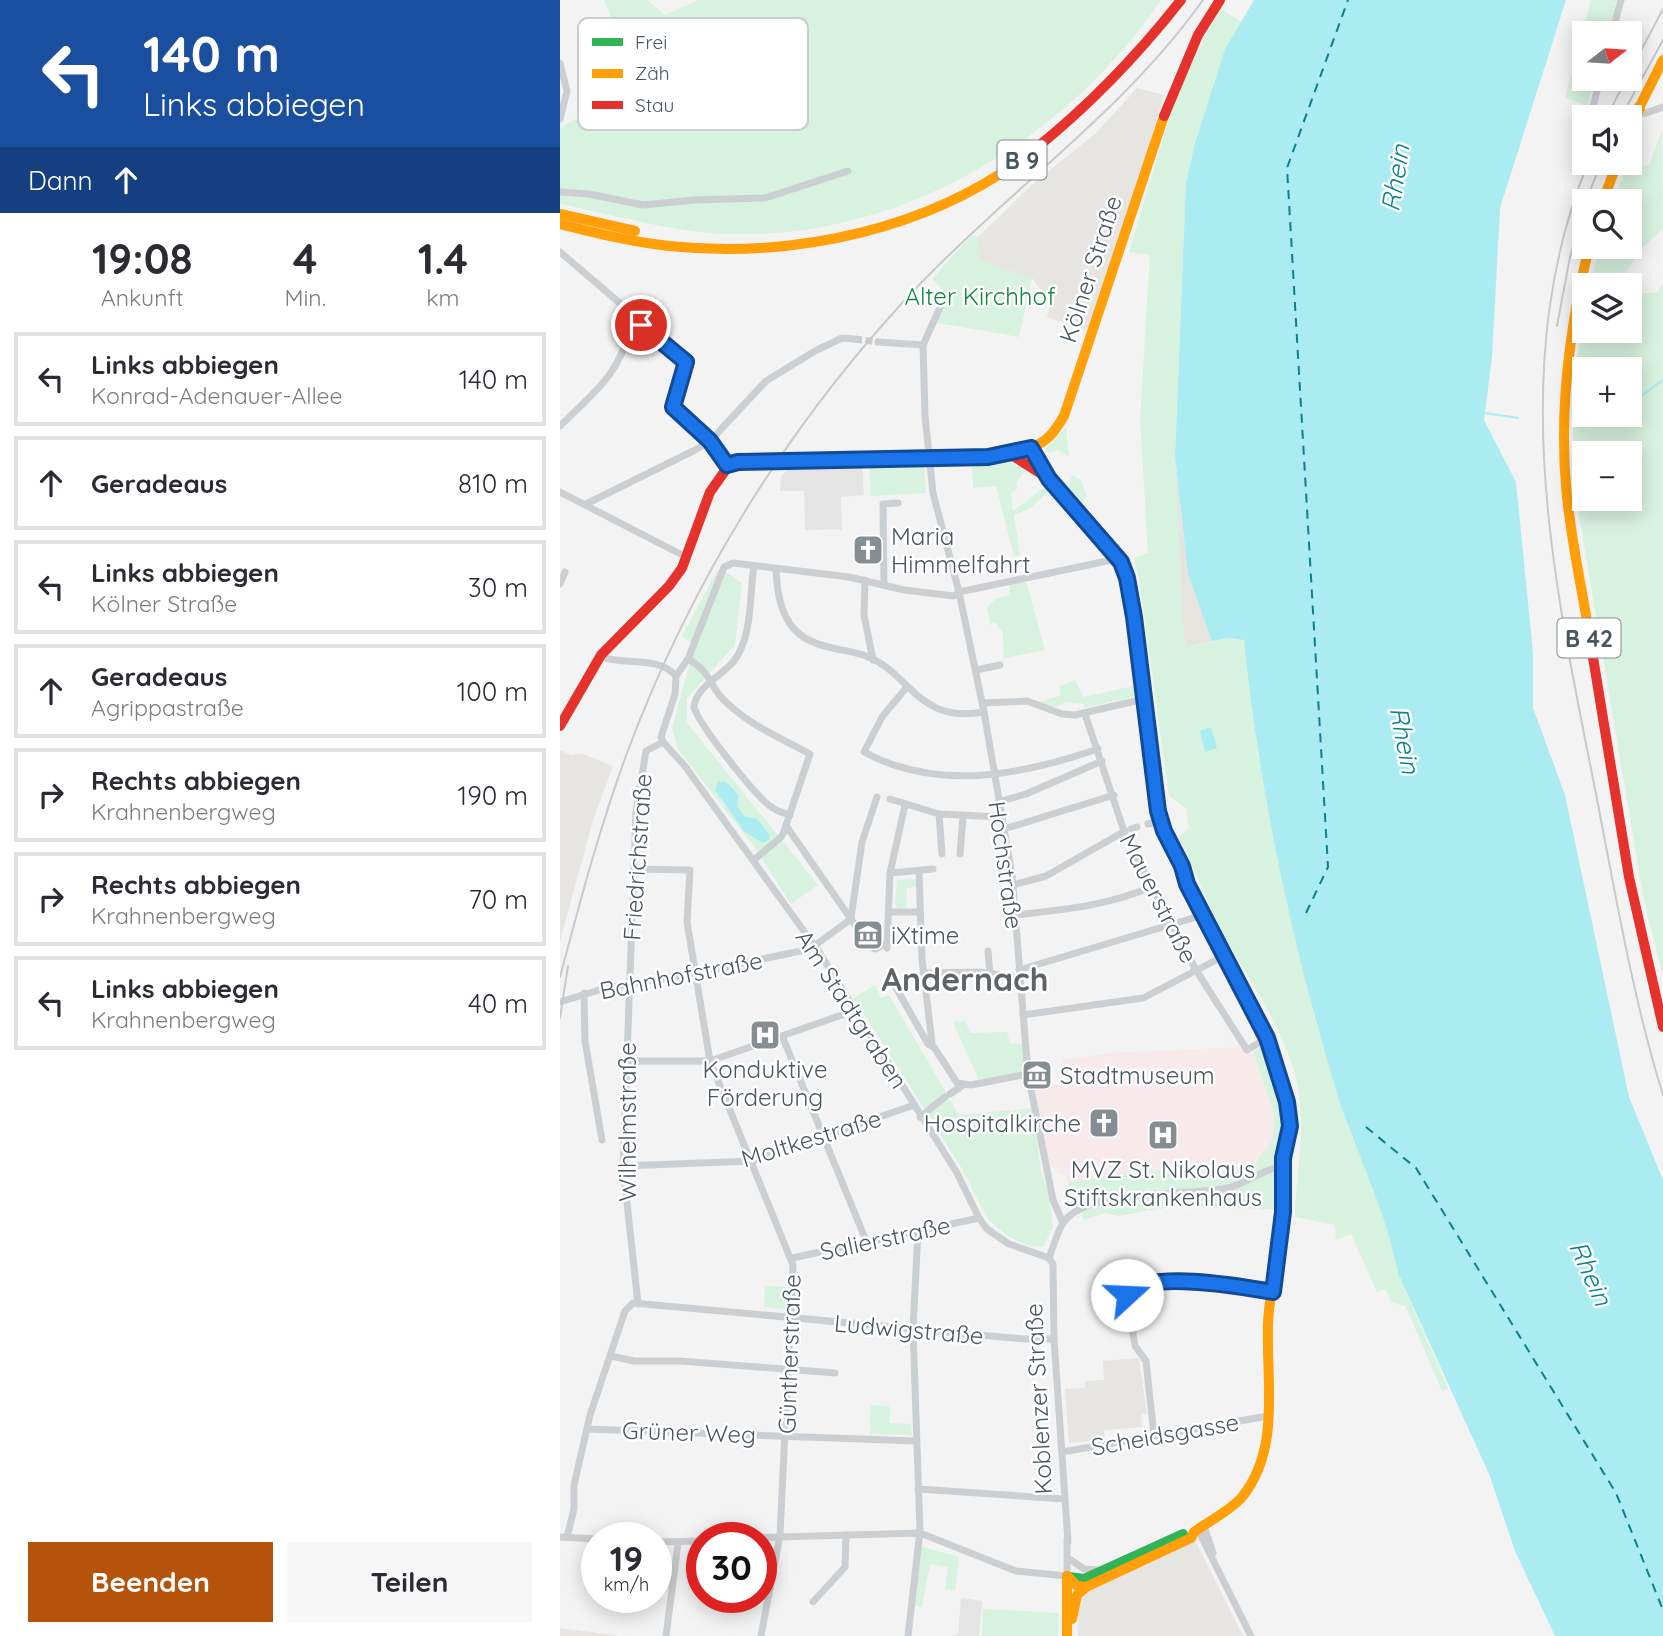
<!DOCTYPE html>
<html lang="de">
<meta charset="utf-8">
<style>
:root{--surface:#fff;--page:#f7f7f7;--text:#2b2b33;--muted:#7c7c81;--line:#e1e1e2;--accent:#b45309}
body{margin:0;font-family:Quicksand,sans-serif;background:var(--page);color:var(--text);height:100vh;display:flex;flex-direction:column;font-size:26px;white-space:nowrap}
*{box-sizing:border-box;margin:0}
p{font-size:23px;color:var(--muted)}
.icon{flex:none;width:38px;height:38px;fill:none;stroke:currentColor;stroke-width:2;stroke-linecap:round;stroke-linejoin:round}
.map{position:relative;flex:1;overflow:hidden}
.details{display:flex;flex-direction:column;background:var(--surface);width:560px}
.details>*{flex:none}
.top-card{background:#1a4fa0;color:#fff;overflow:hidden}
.needle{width:46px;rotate:73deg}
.buttons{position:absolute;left:1012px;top:21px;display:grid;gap:14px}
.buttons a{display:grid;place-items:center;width:70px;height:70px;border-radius:0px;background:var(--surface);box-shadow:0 4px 18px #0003;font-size:35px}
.speed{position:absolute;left:21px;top:1522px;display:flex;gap:14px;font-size:35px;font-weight:700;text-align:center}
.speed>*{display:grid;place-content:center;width:91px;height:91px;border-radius:50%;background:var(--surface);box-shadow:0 4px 18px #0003;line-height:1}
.speed small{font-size:18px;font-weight:400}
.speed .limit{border:10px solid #d22;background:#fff;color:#111}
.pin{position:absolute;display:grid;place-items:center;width:60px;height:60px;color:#fff;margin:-30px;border:4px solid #fff;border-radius:50%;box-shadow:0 2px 7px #0007}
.me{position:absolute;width:77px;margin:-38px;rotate:70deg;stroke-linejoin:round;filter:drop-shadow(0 0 5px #0008)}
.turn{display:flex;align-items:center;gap:24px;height:147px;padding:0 28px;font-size:32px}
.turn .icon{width:91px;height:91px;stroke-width:2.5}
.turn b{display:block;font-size:49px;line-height:60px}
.then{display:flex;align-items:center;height:66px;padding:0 28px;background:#0003;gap:14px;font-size:26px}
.eta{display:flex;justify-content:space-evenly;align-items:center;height:119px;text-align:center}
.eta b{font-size:42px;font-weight:700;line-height:49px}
.action{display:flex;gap:14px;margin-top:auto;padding:14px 28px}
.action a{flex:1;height:80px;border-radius:0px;background:var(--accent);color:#fff;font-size:28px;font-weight:700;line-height:80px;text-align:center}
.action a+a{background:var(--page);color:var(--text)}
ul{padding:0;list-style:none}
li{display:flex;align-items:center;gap:21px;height:94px;margin:0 14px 10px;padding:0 14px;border:4px solid var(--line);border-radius:0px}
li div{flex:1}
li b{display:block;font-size:26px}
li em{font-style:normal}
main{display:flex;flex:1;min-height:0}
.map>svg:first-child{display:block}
.commercial{fill:#e6e5e1}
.education{fill:#e4e4e5}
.medical{fill:#f8eaeb}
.green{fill:#d7f2de;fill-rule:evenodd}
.sand{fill:#e6e4df}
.water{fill:#aaecf2}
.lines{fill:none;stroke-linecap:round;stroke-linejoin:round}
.stream{stroke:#aaecf2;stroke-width:2}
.ferry{stroke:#09828d;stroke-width:2;stroke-dasharray:9 7;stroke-linecap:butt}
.street-tunnel{stroke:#c8ccce;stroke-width:7;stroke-dasharray:7 3.5;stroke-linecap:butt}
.street{stroke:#cccfd1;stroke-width:7}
.fast{stroke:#30b455;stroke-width:10}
.slow{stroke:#ff9f0a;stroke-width:10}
.jam{stroke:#e5322d;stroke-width:10}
.rail{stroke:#c8c9cb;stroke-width:2}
.slow-bridge{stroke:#ff9f0a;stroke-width:12}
.route-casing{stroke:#114b97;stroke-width:18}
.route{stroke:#1a73e8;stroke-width:12}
.labels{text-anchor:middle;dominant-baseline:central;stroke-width:5;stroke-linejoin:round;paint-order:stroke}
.shield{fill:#fff;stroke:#7f8a90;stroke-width:2}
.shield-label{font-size:23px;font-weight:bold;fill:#485860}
.street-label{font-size:24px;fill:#485860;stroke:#fff}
.park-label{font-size:24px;fill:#13873e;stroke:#fff}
.poi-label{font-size:24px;fill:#485860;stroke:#fff;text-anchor:start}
.water-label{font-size:26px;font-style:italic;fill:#09828d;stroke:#fff}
.district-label{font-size:32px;font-weight:bold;fill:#5e6367;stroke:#fff}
.key{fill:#fff;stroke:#c8cdcf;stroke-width:2}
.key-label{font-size:19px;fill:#485860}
</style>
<main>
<section class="details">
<div class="top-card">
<div class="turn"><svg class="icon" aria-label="left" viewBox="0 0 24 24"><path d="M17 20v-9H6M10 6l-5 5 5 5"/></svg><div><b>140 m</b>Links abbiegen</div></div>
<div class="then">Dann<svg class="icon" aria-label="ahead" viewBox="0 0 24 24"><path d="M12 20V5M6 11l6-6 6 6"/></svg></div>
</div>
<div class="eta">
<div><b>19:08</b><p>Ankunft</p></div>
<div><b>4</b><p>Min.</p></div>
<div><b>1.4</b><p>km</p></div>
</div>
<ul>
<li><svg class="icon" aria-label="left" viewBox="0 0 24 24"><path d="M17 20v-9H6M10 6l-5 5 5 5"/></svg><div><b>Links abbiegen</b><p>Konrad-Adenauer-Allee</p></div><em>140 m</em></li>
<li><svg class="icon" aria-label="ahead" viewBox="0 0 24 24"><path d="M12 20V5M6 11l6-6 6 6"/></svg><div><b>Geradeaus</b></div><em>810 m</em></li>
<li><svg class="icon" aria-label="left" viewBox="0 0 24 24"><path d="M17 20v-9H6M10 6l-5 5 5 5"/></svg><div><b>Links abbiegen</b><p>Kölner Straße</p></div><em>30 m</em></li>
<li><svg class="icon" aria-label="ahead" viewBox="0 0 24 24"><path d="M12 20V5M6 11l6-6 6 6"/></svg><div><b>Geradeaus</b><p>Agrippastraße</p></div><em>100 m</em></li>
<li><svg class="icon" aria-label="right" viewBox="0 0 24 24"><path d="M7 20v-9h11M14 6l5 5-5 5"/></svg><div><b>Rechts abbiegen</b><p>Krahnenbergweg</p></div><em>190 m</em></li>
<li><svg class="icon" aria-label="right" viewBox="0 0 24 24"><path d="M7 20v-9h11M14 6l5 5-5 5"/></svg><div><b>Rechts abbiegen</b><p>Krahnenbergweg</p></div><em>70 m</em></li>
<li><svg class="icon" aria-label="left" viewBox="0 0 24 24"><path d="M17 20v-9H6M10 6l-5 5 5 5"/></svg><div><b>Links abbiegen</b><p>Krahnenbergweg</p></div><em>40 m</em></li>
</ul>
<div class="action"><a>Beenden</a><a>Teilen</a></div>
</section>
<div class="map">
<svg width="1103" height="1636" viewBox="0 0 1103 1636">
<rect width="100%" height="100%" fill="#f3f3f3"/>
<g class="commercial">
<polygon points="577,88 604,95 533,333 487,317 491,303 472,278 419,260 418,237 474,183 536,133"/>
<polygon points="0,750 11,755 23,754 53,766 33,820 0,941"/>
<polygon points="579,1358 587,1414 581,1414 582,1427 544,1430 545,1439 509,1443 505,1389 525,1388 525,1381 544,1380 543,1361"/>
<polygon points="635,1540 683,1636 518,1636 519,1599 526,1591"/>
<polygon points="0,1628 60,1636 0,1636"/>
</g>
<g class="education">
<polygon points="302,467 304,495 281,497 282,529 245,530 244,491 220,491 221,476 230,468"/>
<polygon points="401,1598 422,1601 419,1636 387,1636 398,1635"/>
</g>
<polygon class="medical" points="683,1047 688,1052 693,1052 714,1113 713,1140 689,1172 657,1169 644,1174 634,1174 634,1170 578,1171 508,1183 506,1175 499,1174 489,1163 484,1147 475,1088 502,1084 503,1060 549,1053"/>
<g class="green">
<path d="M44,0H87L105,15L138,0H601C505,141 340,240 167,234C111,232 55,215 0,204V128L48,100L31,31L53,22Z"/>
<polygon points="1031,0 1057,0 1048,33 1024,33 1024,79 1035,79 1027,106 1005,98"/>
<path d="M660,8L683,23L665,49L635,143L626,183L615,448L624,641L629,647L668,638L684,640L698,754L754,1014L790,1132L818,1197L832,1241L838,1273L888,1389L882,1391L846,1307L831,1302L826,1289L817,1292L791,1234L776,1240L775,1225L735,1217C736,1176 745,1136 739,1094C730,1033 686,979 659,925C645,897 634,866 619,837L629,828L626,808L609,796L580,585L574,558L588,553L580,418L590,255L569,252L617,92Z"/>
<polygon points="1059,26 1080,34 1069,57 1069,33 1057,33"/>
<polygon points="1102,129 1103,229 1083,247 1060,281 1065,285 1031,285 1039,247 1069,247 1069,201 1053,201 1069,162 1075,161 1084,167 1090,164"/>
<polygon points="412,235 418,237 419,260 472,278 459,337 378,323 376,311 385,292 372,279"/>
<path d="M1103,284V976L1083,896L1015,491C1011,434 1011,375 1024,318V331H1069V288L1082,293H1096ZM1024,369H1069V415H1024ZM1024,453H1069V499H1024Z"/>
<polygon points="506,427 509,457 498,450 487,454 486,448"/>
<polygon points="412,458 457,465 466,469 456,483 457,489 451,493 453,511 486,486 489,492 470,508 454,515 460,555 454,556 436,486 413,488"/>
<polygon points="364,465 366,493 311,496 309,468"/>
<polygon points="512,475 521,480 527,497 524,500 518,500 509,488"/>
<polygon points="157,571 165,571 182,583 175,645 127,698 127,723 258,885 231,904 195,848 118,749 112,728 135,645 122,636"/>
<polygon points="466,581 485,650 444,658 443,633 435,622 430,625 427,608 435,599 450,595 449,586"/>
<polygon points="515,680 523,697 578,685 579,695 524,708 524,704 506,702 490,709 477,703 501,695 499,687"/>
<polygon points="356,879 356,887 347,888 346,908 338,909 335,904 337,880"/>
<polygon points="314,985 321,998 329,995 399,1115 474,1108 481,1173 488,1191 493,1227 483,1247 467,1245 447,1236 428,1219 401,1167 294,998"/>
<polygon points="405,1021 411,1033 447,1032 450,1043 463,1045 465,1071 419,1080 393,1022"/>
<polygon points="704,1045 722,1118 716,1209 609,1207 559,1216 545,1213 524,1220 520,1209 513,1212 508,1183 578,1171 634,1170 634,1174 643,1174 644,1170 689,1172 713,1139 714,1113 693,1052"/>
<polygon points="205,1286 226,1287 225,1309 204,1307"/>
<polygon points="311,1405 329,1406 330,1423 351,1424 352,1435 310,1434"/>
<polygon points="360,1546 399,1557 395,1591 385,1589 388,1567 370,1564 362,1607 353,1605"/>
<polygon points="423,1609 499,1613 498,1636 422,1636"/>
</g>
<polygon class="sand" points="615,456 628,575 652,641 628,647 624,639"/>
<g class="water">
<path d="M694,0H1006L940,208L932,357L924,420L956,482L973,653V708L1005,795L1069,1097L1103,1180V1636H995L955,1551L929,1474L838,1273C826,1207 794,1150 775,1087C732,942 699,791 684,640L668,638L652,641L628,575L615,456L626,183L635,143L665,49Z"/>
<polygon points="651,727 657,748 645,752 640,731"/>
<polygon points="159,781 166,782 179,795 177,806 184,816 197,819 210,835 209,839 203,843 185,832 155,790"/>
</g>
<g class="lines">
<g class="stream">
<polyline points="1069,405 1103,380"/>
<polyline points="925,413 958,418"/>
<polyline points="1016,422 1049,415"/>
</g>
<g class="ferry">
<polyline points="746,913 768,867 727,168 788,0"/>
<polyline points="806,1127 856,1168 1056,1493 1103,1610"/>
</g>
<polyline class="street-tunnel" points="295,339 318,342"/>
<g class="street">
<polyline points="1052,33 1061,0"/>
<polyline points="0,63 7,91 0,119"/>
<polyline points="1040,117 1033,107 1040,79"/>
<polyline points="1050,117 1086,113 1103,107"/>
<polyline points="0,192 29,194 83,205 134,200 205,198 288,171"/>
<path d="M0,252L69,311L73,321C59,375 38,389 0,426"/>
<polyline points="386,294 363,345 365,416 373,493 399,592 424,712 452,875 468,1074 493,1200 503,1223"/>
<polyline points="81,325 126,362 113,407 150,441 167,465"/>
<polyline points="318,342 363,345"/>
<polyline points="0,492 126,557"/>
<polyline points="26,504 135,450 150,441 206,381 255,351 282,338 295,339"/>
<path d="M194,566C189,596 193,638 173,662C160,677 136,687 134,707C138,724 195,795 210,806C216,811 223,813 230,815"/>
<path d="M216,569C217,591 220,614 235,630C253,649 283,648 306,656C351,673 357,724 424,712"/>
<polyline points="305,580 304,615 313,660"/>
<polyline points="324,583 323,504 338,503"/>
<polyline points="0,584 5,572"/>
<path d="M42,657C66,666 97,655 116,676"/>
<path d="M128,659C155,675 148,687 167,703C191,726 221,738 250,754L223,834"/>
<polyline points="416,670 440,665"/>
<path d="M346,688L322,717L304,752C379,792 461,775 538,749"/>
<polyline points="423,703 467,701 502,714 515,715 584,699"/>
<polyline points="525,714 566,837 636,970 687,1050 707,1038"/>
<polyline points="103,742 124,765 259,952 397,1173 419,1218 427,1229 449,1244 489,1258"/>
<polyline points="103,742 101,737 115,694 116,676 128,659 164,567 173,563 289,577 344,590 394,596 399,592 547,561 554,554"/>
<polyline points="330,799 379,814 441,817"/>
<polyline points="438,802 466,794 542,761"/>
<polyline points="379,814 382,854"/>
<polyline points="588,824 601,821"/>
<polyline points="227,827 309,945 315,949 324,945 327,948 330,873 345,805"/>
<polyline points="444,829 554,795"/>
<polyline points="571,829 577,827"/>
<polyline points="400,854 403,816"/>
<polyline points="194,860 221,837"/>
<polyline points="74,869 130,870 127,922 150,1061 233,1265 220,1535 201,1636"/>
<polyline points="359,871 362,959 372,1043"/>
<polyline points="330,873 373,869"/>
<polyline points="453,885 486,876 565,831"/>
<polyline points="329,912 360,912"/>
<path d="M455,915C502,910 547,906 591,887"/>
<polyline points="291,918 302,842 317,797"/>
<polyline points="428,951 430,975"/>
<polyline points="459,970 643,915"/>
<polyline points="363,973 420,972 460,978"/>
<polyline points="335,986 368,1044 374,1047 397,1083 411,1085 468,1074"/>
<polyline points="24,993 25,1041 42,1140"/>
<polyline points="0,1002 46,988 136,973 250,949 291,919"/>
<polyline points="463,1015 583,998 664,956"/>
<polyline points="223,1038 307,1243"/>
<polyline points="67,1061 150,1061 296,1010"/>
<polyline points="390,1094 402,1086"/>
<polyline points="360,1117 385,1097"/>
<polyline points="63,1166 192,1161 354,1105"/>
<polyline points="232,1258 419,1218"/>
<polyline points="489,1258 493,1264 494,1339 508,1542"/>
<path d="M489,1258C493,1247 497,1233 503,1223C527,1187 628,1197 668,1188C686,1183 704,1169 723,1166"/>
<polyline points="78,1304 63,1166 76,812 86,751 103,742"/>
<polyline points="51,1356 74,1361 120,1361 275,1373"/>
<polyline points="27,1429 356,1441"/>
<polyline points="594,1436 586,1361 575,1346 567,1295 575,1287 632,1281 713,1292"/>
<polyline points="502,1452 708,1416"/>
<polyline points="358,1489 504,1499"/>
<polyline points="644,1526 653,1553"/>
<polyline points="638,1530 691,1636"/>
<polyline points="0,1537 37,1539"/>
<polyline points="7,1537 14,1509 14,1485 30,1415 65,1311 73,1303 464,1339 494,1339"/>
<polyline points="181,1538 360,1533 456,1571 507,1576 507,1539"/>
<polyline points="96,1542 142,1541"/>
<polyline points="511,1560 524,1569 539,1570"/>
<polyline points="253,1602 285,1567 286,1535"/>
<polyline points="106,1636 118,1543"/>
<polyline points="348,1636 360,1531 353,1329 358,1231"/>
</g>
<polyline class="fast" points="509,1577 524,1579 623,1534"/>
<g class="slow">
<polyline points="1079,108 1103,60"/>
<polyline points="1043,201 1057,163"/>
<polyline points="0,214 75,231"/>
<path d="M0,224C36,233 72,242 109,246C235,259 375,229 475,149"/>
<path d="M1029,247C1010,325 999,405 1006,486C1010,537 1022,588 1030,639"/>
<polyline points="471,448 489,479 561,562 567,578 601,821 611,845"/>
<path d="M252,461C308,459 433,467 479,444C491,438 497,427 504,416L604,116"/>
<path d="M507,1576L517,1586L526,1587L631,1538L634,1532C649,1521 670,1511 682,1497C721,1449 706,1382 708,1324C709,1290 720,1257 722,1222"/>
<polyline points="507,1576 507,1636"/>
<polyline points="512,1619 517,1595 526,1587"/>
</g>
<g class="jam">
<polyline points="604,116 638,35 660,0"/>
<path d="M475,149C531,104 577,56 621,0"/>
<polyline points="450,454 483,475"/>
<polyline points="1030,639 1069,877 1103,1027"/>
<polyline points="0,726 41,655 109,586 122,568 150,492 167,468 178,462 252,461"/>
<polyline points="611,845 627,884 715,1054 730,1126 723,1158 722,1222"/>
</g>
<g class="rail">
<polyline points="1069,73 1103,9"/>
<polyline points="1047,117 1066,79"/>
<polyline points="1061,117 1103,40"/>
<path d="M1028,163C945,366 994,583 1035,789C1055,891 1072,995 1103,1095"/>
<polyline points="1026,201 1041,163"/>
<polyline points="997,326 1010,257 1024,207"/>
<path d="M0,977C20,902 40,826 67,753C132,579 232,418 360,284C453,187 565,110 643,0"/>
<polyline points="0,1018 8,966"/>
</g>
<polyline class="slow-bridge" points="1072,124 1079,108"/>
</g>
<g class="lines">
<g class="route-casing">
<path id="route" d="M81,325L126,362L113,407L150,441L167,465L178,462L428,457L471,448L489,479L561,562L567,578L574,617L598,811L604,831L622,866L627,884L707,1038L727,1102L730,1126L723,1158V1212L713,1292C684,1287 586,1269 567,1295"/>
</g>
<use href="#route" class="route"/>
</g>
<defs>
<g id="church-square" transform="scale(1.575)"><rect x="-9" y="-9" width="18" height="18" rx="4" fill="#848e93" stroke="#fff"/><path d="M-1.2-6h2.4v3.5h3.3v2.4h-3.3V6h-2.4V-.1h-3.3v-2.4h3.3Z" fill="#fff"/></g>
<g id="museum-square" transform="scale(1.575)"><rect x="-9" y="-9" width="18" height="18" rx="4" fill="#848e93" stroke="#fff"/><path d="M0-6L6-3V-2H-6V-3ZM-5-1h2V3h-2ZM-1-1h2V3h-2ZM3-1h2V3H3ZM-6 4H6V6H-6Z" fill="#fff"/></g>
<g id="hospital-square" transform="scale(1.575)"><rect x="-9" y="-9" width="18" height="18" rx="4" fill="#848e93" stroke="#fff"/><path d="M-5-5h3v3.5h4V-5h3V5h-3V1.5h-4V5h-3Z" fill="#fff"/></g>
</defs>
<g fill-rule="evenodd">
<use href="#church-square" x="308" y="550"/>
<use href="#museum-square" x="308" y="935"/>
<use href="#hospital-square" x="205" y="1035"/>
<use href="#museum-square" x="477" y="1075"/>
<use href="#church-square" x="544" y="1123"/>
<use href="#hospital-square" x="603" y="1135"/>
</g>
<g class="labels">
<g class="shield">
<rect x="437.5" y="140.5" width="49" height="39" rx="5"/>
<rect x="997.5" y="618.5" width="63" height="39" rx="5"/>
</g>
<g class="shield-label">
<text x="462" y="160">B 9</text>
<text x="1029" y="638">B 42</text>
</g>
<g class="street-label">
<text transform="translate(530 269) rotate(-72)">Kölner Straße</text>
<text transform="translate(77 857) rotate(-86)">Friedrichstraße</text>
<text transform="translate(446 865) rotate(82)">Hochstraße</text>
<text transform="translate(599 898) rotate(63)">Mauerstraße</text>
<text transform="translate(121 975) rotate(-11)">Bahnhofstraße</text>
<text transform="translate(292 1009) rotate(57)">Am Stadtgraben</text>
<text transform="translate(67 1122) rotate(-90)">Wilhelmstraße</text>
<text transform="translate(251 1138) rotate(-17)">Moltkestraße</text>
<text transform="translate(325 1238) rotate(-12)">Salierstraße</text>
<text transform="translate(349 1329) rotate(5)">Ludwigstraße</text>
<text transform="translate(229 1354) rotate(-88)">Güntherstraße</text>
<text transform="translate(478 1399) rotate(-93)">Koblenzer Straße</text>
<text transform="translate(129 1432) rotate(2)">Grüner Weg</text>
<text transform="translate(605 1434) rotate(-10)">Scheidsgasse</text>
</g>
<g class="park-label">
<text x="420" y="296">Alter Kirchhof</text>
</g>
<g class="poi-label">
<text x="331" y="536">Maria<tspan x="331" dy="28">Himmelfahrt</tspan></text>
<text x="331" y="935">iXtime</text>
<text x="205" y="1069" text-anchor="middle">Konduktive<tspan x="205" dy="28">Förderung</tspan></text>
<text x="500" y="1075">Stadtmuseum</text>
<text x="521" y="1123" text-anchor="end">Hospitalkirche</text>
<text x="603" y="1169" text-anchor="middle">MVZ St. Nikolaus<tspan x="603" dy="28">Stiftskrankenhaus</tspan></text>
</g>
<g class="water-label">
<text transform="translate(835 178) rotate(-81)">Rhein</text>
<text transform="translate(845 740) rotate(79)">Rhein</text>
<text transform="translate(1031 1273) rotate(66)">Rhein</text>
</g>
<g class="district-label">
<text x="405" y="979">Andernach</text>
</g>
</g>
<rect x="18" y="18" width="230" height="112" rx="10" class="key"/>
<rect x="32" y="38" width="31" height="8" fill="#30b455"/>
<rect x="32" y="69" width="31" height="9" fill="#ff9f0a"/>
<rect x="32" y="101" width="31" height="8" fill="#e5322d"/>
<g class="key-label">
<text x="75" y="49">Frei</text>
<text x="75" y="80">Zäh</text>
<text x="75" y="112">Stau</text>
</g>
</svg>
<div class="buttons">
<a><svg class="needle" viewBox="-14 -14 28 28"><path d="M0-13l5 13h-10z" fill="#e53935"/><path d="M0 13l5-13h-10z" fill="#7c7c81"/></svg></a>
<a><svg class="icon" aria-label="sound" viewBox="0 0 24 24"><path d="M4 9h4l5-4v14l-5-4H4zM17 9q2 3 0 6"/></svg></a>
<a><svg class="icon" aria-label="search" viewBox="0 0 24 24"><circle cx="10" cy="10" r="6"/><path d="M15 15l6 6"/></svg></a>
<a><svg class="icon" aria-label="layers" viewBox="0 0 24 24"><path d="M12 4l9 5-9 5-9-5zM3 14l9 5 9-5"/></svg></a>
<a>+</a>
<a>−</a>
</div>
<div class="speed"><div>19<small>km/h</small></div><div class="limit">30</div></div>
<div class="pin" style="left:81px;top:325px;background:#d93025"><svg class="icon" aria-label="arrive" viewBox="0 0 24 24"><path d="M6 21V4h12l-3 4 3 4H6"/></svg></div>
<svg class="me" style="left:567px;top:1295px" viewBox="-20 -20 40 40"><circle r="19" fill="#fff"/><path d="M0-13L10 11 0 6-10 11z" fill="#1a73e8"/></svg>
</div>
</main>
